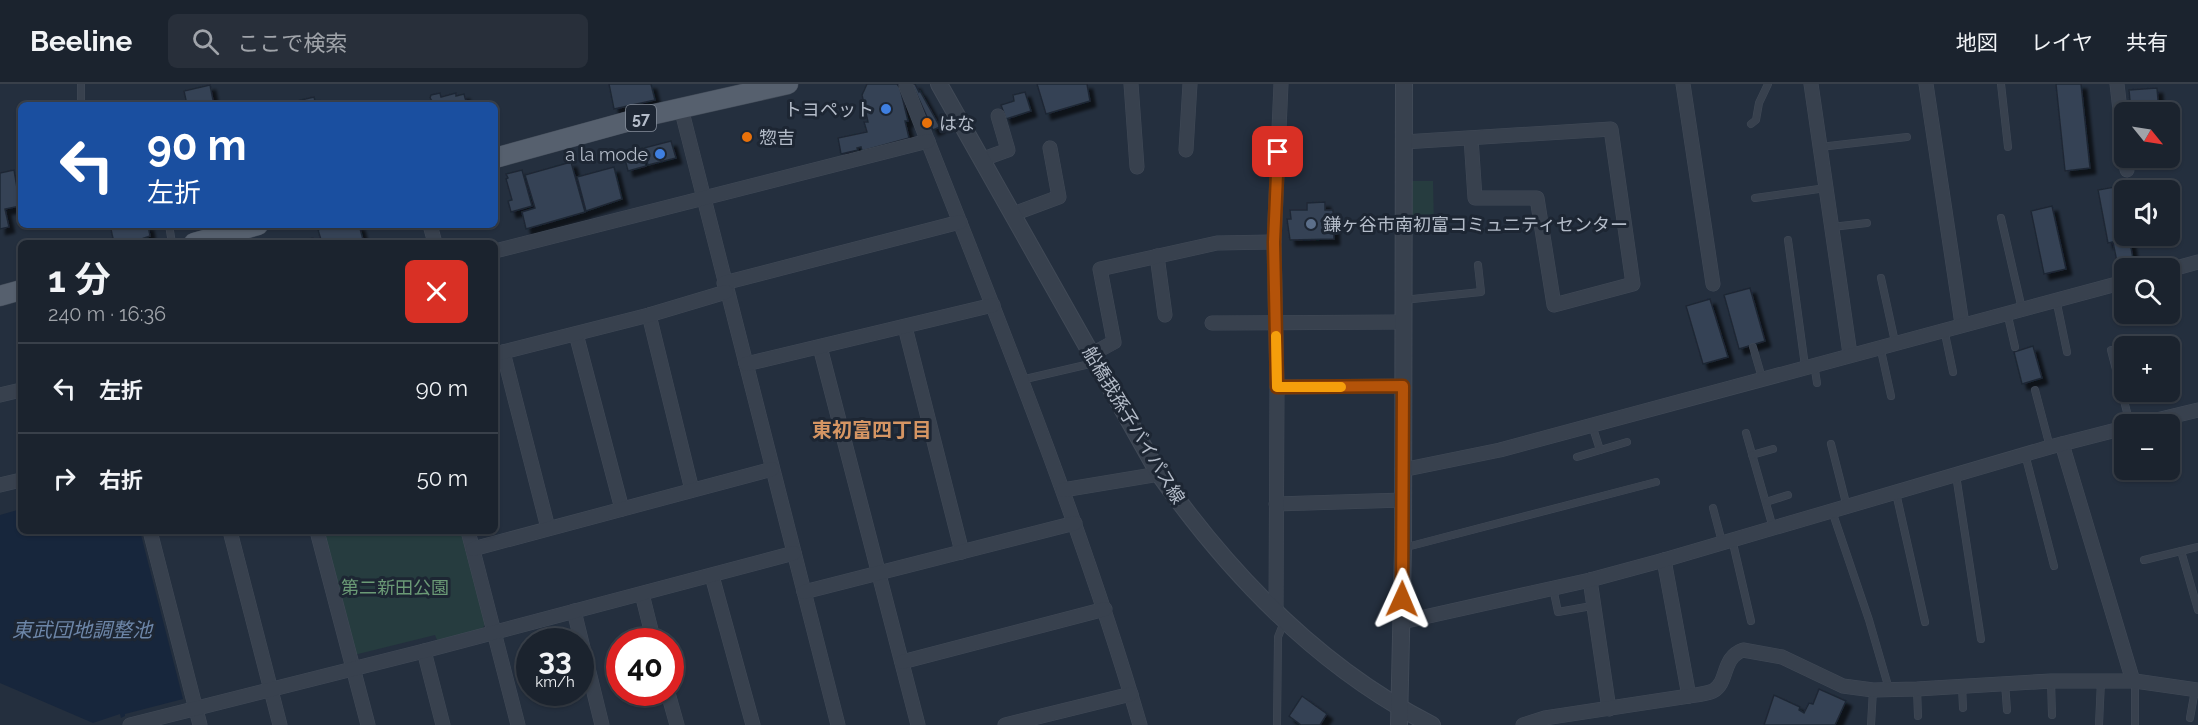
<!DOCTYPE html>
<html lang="ja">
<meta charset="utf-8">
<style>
:root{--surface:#1b232e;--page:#282f3a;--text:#f1f3f6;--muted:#a0a4aa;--line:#39404a}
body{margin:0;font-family:Raleway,"Noto Sans JP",sans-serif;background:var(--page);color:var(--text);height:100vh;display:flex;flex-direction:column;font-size:22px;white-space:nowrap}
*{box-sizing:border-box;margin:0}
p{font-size:20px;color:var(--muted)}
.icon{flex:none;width:33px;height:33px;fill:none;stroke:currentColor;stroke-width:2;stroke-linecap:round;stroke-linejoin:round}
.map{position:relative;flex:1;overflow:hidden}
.drawer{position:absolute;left:18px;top:156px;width:480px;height:294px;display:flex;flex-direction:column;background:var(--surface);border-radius:9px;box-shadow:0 2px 4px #0004,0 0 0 2px var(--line)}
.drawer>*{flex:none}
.banner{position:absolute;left:18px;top:18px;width:480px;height:126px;border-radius:9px;box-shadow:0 2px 4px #0004,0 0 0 2px var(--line);background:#1a4fa0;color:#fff;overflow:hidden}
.needle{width:39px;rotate:120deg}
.controls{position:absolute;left:2114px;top:18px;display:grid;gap:12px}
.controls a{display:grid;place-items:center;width:66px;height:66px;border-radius:9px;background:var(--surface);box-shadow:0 2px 4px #0004,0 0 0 2px var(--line);font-size:30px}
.speed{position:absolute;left:516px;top:544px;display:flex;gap:12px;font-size:30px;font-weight:700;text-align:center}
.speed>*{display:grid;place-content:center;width:78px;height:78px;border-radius:50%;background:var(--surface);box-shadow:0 2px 4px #0004,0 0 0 2px var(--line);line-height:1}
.speed small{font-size:15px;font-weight:400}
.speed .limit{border:9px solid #d22;background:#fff;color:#111}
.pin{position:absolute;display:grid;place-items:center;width:51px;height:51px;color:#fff;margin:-26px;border-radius:12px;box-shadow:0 3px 9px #0006}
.me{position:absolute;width:66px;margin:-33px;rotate:1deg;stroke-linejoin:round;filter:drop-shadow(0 0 4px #0008)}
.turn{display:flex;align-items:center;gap:21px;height:126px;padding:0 30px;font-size:27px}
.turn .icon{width:78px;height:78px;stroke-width:2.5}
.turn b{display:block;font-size:42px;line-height:51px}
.round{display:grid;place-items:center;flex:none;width:63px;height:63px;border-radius:9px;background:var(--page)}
.summary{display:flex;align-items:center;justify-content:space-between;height:102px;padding:0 30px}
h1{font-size:36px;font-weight:700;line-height:45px}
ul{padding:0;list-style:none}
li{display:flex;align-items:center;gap:18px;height:90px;padding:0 30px;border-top:2px solid var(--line)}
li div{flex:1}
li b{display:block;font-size:22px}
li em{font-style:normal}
header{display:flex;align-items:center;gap:36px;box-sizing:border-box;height:84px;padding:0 30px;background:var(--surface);border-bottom:2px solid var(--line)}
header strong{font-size:28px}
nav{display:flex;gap:33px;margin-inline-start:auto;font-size:21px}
.search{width:420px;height:54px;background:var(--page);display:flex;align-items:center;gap:15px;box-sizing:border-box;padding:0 21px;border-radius:9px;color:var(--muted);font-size:22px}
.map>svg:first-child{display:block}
.green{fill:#263c3f}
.water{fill:#17263c}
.building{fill:#364354;stroke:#1f2835;stroke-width:1.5;filter:url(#shadow)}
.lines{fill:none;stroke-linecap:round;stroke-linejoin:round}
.service-casing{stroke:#414a57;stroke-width:8}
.minor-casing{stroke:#414a57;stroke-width:15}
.tertiary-casing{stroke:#414a57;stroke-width:18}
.primary-casing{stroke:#414a57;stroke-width:21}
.service{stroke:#38414e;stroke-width:7}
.minor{stroke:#38414e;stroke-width:14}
.tertiary{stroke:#38414e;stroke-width:16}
.primary{stroke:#56606e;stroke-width:20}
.route-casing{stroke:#753606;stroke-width:15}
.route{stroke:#b45309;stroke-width:10}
.slow{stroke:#f59e0b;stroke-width:10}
.shop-dot{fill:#3f7fe0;stroke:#1d2633;stroke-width:2}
.food-dot{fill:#e8710a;stroke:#1d2633;stroke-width:2}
.service-dot{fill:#5c6f8a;stroke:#1d2633;stroke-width:2}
.labels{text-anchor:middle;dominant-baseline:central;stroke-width:6;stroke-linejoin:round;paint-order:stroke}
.shield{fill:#1d2633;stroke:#878f9c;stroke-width:1.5}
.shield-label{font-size:16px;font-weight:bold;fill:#b4bcc9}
.poi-label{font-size:18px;fill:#b4bcc9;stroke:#1d2633;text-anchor:start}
.street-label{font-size:18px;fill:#b4bcc9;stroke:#1d2633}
.park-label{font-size:18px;fill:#6b9a76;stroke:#1d2633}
.neighbourhood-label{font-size:20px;font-weight:bold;fill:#d59563;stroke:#1d2633}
.water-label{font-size:20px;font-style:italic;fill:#6d86a8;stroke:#1d2633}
</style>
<header>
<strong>Beeline</strong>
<div class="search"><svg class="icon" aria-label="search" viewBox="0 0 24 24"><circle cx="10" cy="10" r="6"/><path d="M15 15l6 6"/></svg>ここで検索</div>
<nav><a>地図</a><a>レイヤ</a><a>共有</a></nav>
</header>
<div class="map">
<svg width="2198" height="641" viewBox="0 0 2198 641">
<defs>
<filter id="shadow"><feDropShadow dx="5.5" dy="5.5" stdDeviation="1.5" flood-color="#0009"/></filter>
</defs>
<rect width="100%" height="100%" fill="#242f3e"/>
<g class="green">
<polygon points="1410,97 1433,97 1434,143 1410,143"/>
<polygon points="323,447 463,447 486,539 482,545 437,556 435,551 354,571"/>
</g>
<polygon class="water" points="21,425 21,447 140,447 183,615 125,630 125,632 121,634 120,630 93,639 0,599 0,431"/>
<g class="building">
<polygon points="609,0 651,0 655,16 614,25"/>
<polygon points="867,0 897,0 900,4 908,37 905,37 909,54 862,67 861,63 857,64 858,66 841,70 838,54 867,48 864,38 868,38 862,11"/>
<polygon points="912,0 915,0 919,8 920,7 940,43 933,46"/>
<polygon points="1037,0 1087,0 1090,17 1046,30"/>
<polygon points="2056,0 2081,0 2090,84 2065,87"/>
<polygon points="210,1 214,21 187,21 184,7"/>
<polygon points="2157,4 2159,28 2131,28 2129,6"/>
<polygon points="1025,8 1031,27 1006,35 1001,21 1014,17 1013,11"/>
<polygon points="440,9 441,13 456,9 456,12 464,10 467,21 425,21 424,18 432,17 430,14 431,11"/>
<polygon points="314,13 316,21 280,21"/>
<polygon points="671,57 676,74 648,81 644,64"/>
<polygon points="639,63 639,65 642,64 646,82 628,87 623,67"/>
<polygon points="571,78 585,128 526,145 522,128 535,124 525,91"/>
<polygon points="614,83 622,115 586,127 577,93"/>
<polygon points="14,86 20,122 5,125 9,143 0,145 0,89"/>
<polygon points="522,86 532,122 511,128 508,117 512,116 506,95 508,94 506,90"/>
<polygon points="2120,102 2124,123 2124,152 2129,152 2133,175 2117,178 2113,158 2108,159 2098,106"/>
<polygon points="1325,118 1325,126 1333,126 1334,155 1290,156 1287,135 1291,135 1290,126 1307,126 1307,119"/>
<polygon points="2052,122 2066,185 2044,190 2031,127"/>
<polygon points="110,141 148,141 150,152 130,159 114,159"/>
<polygon points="330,141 359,141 364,159 322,159 318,146"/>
<polygon points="313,154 315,159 300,159 304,158 303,156"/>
<polygon points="1750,204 1765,257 1739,265 1724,211"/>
<polygon points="1710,215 1728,273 1703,280 1686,222"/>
<polygon points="2033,262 2042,294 2022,300 2014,268"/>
<polygon points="1819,605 1846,617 1835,641 1764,641 1774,611 1800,623 1799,626 1804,629 1809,619 1813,620"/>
<polygon points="1302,612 1327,630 1320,641 1301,641 1289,632"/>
</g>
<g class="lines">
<g class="service-casing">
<g id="service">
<polyline points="81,0 81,21"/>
<polyline points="2001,0 2008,63"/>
<polyline points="1751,40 1756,36 1759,19 1768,0"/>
<polyline points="1820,63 1907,53"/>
<polyline points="1755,114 1826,104"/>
<polyline points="2001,134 2022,225"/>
<polyline points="169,141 172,159"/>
<polyline points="1832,143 1867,139"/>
<polyline points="1788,156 1805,282"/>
<polyline points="1881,194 1895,258"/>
<polyline points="2056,215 2067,268"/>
<polyline points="1403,216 1481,208 1478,181"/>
<polyline points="2007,228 2015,263"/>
<polyline points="1944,245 1953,288"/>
<polyline points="1880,262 1891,312"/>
<polyline points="1753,263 1762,294"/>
<polyline points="2111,266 2130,340"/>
<polyline points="1814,280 1817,299"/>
<polyline points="1021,296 1094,279"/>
<polyline points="2035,306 2050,363"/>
<polyline points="1592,341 1600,366"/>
<polyline points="1746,349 1773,444"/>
<polyline points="1831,360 1847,423"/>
<polyline points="2025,370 2054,482"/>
<polyline points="1752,371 1773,365"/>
<polyline points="1577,373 1627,358"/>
<polyline points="1956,391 1981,555"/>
<polyline points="1896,409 1925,538"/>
<polyline points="1766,418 1788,411"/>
<polyline points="1713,424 1722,458"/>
<polyline points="1832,427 1869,536 1889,605"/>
<polyline points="1732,455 1751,537"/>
<polyline points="1403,464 1656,398"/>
<polyline points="2181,467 2198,526"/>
<polyline points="2144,476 2198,463"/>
<polyline points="1553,504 1558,528 1586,523"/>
<polyline points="2051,597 2052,631"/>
<polyline points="2005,599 2007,626"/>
<polyline points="1962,602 1963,624"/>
<polyline points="1917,605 1918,632"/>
<polyline points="2190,634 2195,606"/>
<polyline points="1277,641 1278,553 1284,538"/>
<polyline points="1871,641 1873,606"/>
<polyline points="2099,641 2101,597"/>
<polyline points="2135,641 2135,597"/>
</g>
</g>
<g class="minor-casing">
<g id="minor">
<polyline points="1131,0 1137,83"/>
<polyline points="1683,0 1713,200"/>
<polyline points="1811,0 1850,270"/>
<polyline points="1926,0 1962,240"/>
<polyline points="2117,0 2124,61"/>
<path d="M906,2C989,213 1076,423 1140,641"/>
<polyline points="681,24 838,641"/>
<polyline points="1404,58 1611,45 1633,200 1554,221 1537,114 1475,114 1471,54"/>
<polyline points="1186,66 1190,0"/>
<polyline points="2126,74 2127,86"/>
<polyline points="983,75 1008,66 998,32"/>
<polyline points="1013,130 1059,113 1050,64"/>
<polyline points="430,141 435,159"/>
<polyline points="495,167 928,57"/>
<polyline points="1157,172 1165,231"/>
<polyline points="2169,186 2198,178"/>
<polyline points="724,199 960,138"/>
<polyline points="649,231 692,406"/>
<polyline points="1212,239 1403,238"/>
<polyline points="905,243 962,468"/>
<polyline points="576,250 622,425"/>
<polyline points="820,263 918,641"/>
<polyline points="503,268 548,444"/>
<polyline points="495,270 649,231 726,208"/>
<polyline points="1092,270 1114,258 1100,185 1217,159 1274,158"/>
<polyline points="746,280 993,221"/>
<polyline points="1277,303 1403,302"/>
<polyline points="0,311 21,306"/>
<polyline points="2140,340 2198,326"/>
<polyline points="2062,360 2133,597"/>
<polyline points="1402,386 1500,366 2124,198"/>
<polyline points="0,401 21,396"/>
<polyline points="1063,406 1159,390"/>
<polyline points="1276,420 1403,416"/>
<polyline points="150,447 200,641"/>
<polyline points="230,447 280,641"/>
<polyline points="317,447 368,641"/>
<polyline points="468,447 518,641"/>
<polyline points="473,465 772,385"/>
<polyline points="1664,476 1689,612"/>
<polyline points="712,492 753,641"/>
<polyline points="1590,496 1609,625"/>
<polyline points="804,508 1075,439"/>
<polyline points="642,510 654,558"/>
<polyline points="574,527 602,641"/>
<polyline points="1276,530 1277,303 1274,158 1281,0"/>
<polyline points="1402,538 1590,496 1664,476 2050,363 2124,344"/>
<polyline points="424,567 443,641"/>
<polyline points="902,578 1105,525"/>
<polyline points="668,609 677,641"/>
<polyline points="130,641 424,567 794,469"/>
<polyline points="1005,641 1131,610"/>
<path d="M1523,641L1545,634L1689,612C1696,611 1706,610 1713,607C1729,598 1721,574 1743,566L1782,573L1843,602L1873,606L1917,605L2051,597H2135L2198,606"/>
</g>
</g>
<g class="tertiary-casing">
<g id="tertiary">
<path d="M939,0L1159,390C1231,492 1319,584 1432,641"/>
<polyline points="1399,641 1403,464 1404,0"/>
</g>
</g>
<g class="primary-casing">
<g id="primary">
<polyline points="495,74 655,30 788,0"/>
<polyline points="194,159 258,141"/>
<polyline points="0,212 21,206"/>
</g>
</g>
<use href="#service" class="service"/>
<use href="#minor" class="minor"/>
<use href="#tertiary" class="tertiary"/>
<use href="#primary" class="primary"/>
</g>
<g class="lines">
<g class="route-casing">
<polyline id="route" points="1278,68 1274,158 1277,303 1403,302 1402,515"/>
</g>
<use href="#route" class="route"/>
<polyline class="slow" points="1276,252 1277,303 1341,303"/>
</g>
<g class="shop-dot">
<circle cx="886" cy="25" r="6"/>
<circle cx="660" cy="70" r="6"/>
</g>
<g class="food-dot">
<circle cx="927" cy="39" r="6"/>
<circle cx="747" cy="53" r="6"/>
</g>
<circle class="service-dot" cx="1311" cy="140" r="6"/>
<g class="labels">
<rect class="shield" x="626" y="21" width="30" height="26" rx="4.5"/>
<g class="shield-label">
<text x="641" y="34">57</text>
</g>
<g class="poi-label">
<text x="874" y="25" text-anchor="end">トヨペット</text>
<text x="939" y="39">はな</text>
<text x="759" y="53">惣吉</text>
<text x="648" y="70" text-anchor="end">a la mode</text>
<text x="1323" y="140">鎌ヶ谷市南初富コミュニティセンター</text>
</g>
<g class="street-label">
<text transform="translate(1134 341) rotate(59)">船橋我孫子バイパス線</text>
</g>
<g class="park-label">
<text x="395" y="503">第二新田公園</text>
</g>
<g class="neighbourhood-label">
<text x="872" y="346">東初富四丁目</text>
</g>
<g class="water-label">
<text x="82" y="546">東武団地調整池</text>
</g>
</g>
</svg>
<div class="controls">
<a><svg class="needle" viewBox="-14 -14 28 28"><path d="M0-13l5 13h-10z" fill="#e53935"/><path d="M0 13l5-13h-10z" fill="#a0a4aa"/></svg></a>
<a><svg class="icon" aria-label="sound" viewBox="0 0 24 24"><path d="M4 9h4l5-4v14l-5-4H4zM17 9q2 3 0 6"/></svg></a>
<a><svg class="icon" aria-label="search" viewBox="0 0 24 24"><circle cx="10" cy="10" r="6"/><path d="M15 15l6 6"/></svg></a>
<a>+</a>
<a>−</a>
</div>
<div class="speed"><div>33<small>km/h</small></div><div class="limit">40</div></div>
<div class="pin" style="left:1278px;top:68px;background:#d93025"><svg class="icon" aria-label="arrive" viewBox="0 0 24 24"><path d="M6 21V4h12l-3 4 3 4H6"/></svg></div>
<svg class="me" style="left:1402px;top:515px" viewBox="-20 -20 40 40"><path d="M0-17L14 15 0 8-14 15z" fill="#b45309" stroke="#fff" stroke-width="4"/></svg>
<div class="banner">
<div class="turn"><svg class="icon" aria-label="left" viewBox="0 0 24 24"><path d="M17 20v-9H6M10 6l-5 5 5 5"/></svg><div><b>90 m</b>左折</div></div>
</div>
<section class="drawer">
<div class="summary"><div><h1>1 分</h1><p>240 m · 16:36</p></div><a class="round" style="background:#d93025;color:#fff"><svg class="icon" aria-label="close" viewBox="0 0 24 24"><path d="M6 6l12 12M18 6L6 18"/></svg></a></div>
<ul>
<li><svg class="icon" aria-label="left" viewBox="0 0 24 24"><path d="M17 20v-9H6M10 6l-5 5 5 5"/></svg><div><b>左折</b></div><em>90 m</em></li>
<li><svg class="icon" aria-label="right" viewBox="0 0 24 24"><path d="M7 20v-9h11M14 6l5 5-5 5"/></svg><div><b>右折</b></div><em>50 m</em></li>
</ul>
</section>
</div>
